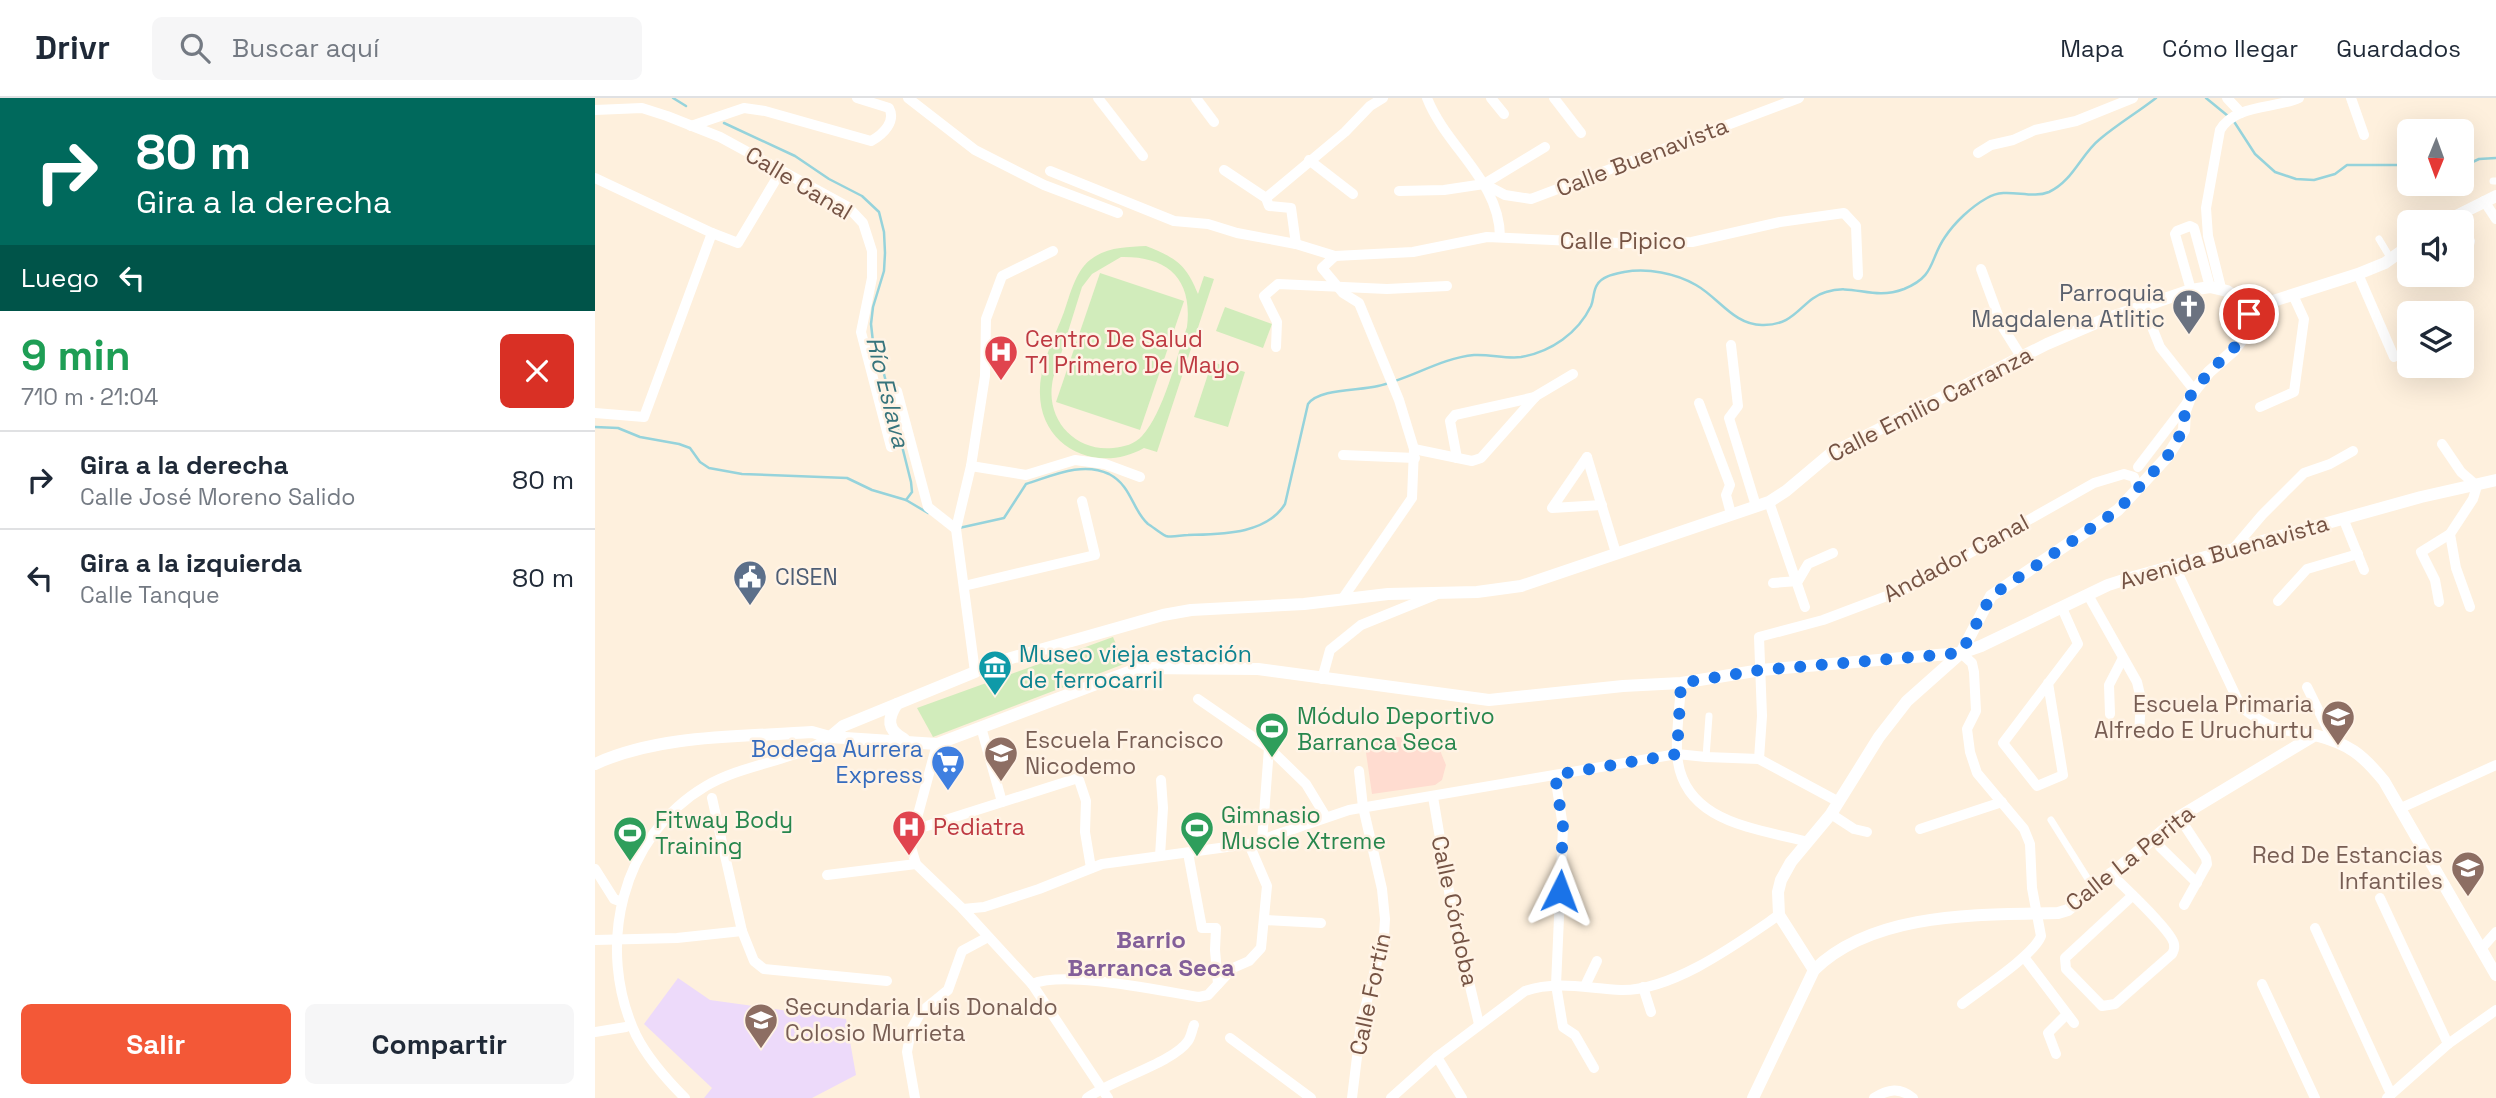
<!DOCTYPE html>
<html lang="es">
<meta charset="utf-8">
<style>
:root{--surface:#fff;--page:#f6f6f7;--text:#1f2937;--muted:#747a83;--line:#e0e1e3;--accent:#f35837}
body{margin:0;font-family:"Space Grotesk",sans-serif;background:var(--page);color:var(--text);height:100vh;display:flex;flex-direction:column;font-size:26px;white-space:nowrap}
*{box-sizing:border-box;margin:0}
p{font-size:23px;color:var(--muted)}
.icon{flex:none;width:38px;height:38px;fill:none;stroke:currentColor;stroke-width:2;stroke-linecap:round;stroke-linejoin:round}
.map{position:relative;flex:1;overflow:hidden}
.side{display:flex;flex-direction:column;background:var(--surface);width:595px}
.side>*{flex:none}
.hud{background:#00695c;color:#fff;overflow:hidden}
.needle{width:46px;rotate:181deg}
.tools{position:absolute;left:1802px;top:21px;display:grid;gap:14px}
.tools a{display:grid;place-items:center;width:77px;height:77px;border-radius:10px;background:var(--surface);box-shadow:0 7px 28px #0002;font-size:35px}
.pin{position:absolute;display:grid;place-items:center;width:60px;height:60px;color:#fff;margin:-30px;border:4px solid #fff;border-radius:50%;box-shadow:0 2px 7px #0007}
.me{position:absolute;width:77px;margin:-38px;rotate:3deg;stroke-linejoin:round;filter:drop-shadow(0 0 5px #0008)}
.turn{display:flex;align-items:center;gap:24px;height:147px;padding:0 21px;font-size:32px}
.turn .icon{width:91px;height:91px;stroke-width:2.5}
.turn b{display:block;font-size:49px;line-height:60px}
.then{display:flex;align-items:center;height:66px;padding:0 21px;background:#0003;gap:14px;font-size:26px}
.round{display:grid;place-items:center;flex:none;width:74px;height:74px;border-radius:10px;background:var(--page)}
.overview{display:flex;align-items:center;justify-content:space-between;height:119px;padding:0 21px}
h1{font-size:42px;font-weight:600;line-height:52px;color:#1e9e55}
.cta{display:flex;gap:14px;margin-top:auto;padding:14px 21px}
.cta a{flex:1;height:80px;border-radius:10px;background:var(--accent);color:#fff;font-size:28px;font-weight:600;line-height:80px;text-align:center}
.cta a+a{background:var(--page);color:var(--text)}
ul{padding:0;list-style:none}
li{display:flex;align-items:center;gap:21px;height:98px;padding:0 21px;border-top:2px solid var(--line)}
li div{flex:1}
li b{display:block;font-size:26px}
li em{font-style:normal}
header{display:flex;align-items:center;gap:42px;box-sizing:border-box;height:98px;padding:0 35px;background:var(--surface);border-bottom:2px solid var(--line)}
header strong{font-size:33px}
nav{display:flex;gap:38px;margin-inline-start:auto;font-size:24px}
.search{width:490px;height:63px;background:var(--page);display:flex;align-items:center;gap:18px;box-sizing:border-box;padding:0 24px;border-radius:10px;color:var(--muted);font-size:26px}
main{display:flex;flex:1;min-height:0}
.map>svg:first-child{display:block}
.commercial{fill:#ffdcd0}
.education{fill:#eddafa}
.green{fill:#d1ecbb;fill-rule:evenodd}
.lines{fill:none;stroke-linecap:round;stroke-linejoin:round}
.stream{stroke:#96d3db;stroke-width:2.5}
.pedestrian{stroke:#fff;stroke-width:7}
.minor{stroke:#fff;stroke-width:10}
.tertiary{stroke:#fff;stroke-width:12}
.route{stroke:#1a73e8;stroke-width:12;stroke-dasharray:0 21.6}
.labels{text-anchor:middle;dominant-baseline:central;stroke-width:5;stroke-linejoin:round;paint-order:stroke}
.street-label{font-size:23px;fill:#755344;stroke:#fff3e5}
.worship-label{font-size:23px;fill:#5b616d;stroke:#fff3e5;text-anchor:end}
.health-label{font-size:23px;fill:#be3a42;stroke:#fff3e5;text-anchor:start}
.service-label{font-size:23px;fill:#4e5e75;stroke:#fff3e5;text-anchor:start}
.culture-label{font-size:23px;fill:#0d838f;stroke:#fff3e5;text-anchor:start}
.education-label{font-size:23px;fill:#785e54;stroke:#fff3e5;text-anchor:end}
.leisure-label{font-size:23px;fill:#27864d;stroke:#fff3e5;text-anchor:start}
.shop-label{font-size:23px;fill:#366cbe;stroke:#fff3e5;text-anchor:end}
.water-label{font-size:24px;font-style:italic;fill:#37747c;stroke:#fff3e5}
.neighbourhood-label{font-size:24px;font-weight:bold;fill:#835f99;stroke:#fff3e5}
</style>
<header>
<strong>Drivr</strong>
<div class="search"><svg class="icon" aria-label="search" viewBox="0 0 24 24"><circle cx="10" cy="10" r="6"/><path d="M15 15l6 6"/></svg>Buscar aquí</div>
<nav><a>Mapa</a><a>Cómo llegar</a><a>Guardados</a></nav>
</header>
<main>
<section class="side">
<div class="hud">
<div class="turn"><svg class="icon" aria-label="right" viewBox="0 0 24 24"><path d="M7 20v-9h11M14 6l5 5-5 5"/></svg><div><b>80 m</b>Gira a la derecha</div></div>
<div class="then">Luego<svg class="icon" aria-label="left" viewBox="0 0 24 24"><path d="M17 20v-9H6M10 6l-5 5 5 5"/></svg></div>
</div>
<div class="overview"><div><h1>9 min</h1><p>710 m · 21:04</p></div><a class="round" style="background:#d93025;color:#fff"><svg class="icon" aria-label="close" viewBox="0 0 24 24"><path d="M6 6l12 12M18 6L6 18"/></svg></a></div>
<ul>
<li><svg class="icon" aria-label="right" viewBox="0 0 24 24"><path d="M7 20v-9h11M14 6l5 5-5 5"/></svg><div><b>Gira a la derecha</b><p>Calle José Moreno Salido</p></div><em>80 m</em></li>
<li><svg class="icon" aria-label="left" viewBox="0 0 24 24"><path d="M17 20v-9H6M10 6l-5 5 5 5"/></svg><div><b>Gira a la izquierda</b><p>Calle Tanque</p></div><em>80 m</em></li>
</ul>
<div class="cta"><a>Salir</a><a>Compartir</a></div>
</section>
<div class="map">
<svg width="1901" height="1000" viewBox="0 0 1901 1000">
<rect width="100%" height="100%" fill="#fef0dd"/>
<polygon class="commercial" points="799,639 837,641 842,645 851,667 847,682 840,687 777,696 769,641 798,642"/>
<polygon class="education" points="83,880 115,902 251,921 261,977 217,1000 109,1000 117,990 49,926"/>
<g class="green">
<path d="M551,148C581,160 591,166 603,196L609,178L619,181L562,354L549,350C502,377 442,349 445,290C446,265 460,238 469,214C475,197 480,174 495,162C511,149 532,149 551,148ZM526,159C572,158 598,180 592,229C581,260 569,314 547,338C540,346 529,349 518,350C482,354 452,324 457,287C458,277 463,266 466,256C473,234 480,211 487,189L497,176Z"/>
<polygon points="505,175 589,203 545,332 461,304"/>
<polygon points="630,209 677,226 668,250 621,233"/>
<polygon points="617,264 650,274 633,329 599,319"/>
<polygon points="518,539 529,566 338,639 322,610"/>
</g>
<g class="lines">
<g class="stream">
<polyline points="78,0 91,8"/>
<polyline points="1611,0 1633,18"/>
<polyline points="1638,22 1660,56 1680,74 1701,81 1719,82 1740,76 1752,67 1815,67"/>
<polyline points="129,25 200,58 234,81 267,98 284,114 289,134 290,155 289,173 278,209 276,226 278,244 288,272 316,384 317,394 311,402"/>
<polyline points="1867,69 1884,61 1901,60"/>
<polyline points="0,329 23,330 45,339 84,346 95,350 105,364 114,370 147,376 252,380 277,392 311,402 333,415"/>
<path d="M364,430L409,420L431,386C457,378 487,363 514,376C537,388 537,412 553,426C558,429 566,436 571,438C577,440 586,437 593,437C625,436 671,437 690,406L713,306C724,290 765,293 783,288C815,281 846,260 879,257C895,256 911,261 926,259C956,254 983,235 996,208C999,201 998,193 1002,187C1007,178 1020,176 1029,174C1053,170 1080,175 1101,187C1124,200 1139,227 1167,227C1202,228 1206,201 1231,194C1259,185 1277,203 1309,191C1341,178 1334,162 1350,139C1360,124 1376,109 1392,100C1411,88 1435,102 1454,94C1478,83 1486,56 1505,41C1523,26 1543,14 1561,0"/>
</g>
<g class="pedestrian">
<polyline points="1898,83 1901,83"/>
<polyline points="1784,141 1796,161"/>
<polyline points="1111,659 1114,618"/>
<polyline points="1456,722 1498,789"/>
</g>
<g class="minor">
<polyline points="313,0 380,52 449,87 523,115"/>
<polyline points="503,0 548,58"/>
<polyline points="601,0 619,24"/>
<path d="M832,0C851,49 905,83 905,139"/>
<polyline points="896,0 909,16"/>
<polyline points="959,0 986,35"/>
<polyline points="1632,0 1646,15"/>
<polyline points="1756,0 1769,37"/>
<polyline points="0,12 47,10 72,18 125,39 253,109 268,125 277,153 277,180 266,234 296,349"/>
<path d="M96,28L149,10L170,13L276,43C289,36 301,23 294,10L262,0"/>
<polyline points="1383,55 1396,47 1418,42 1440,32 1481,23 1538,0"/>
<polyline points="714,62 758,96"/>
<polyline points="629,72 671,100 674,108 696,110 701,146"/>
<polyline points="455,73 579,123 613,126 642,135 701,146 740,158 818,154 892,139 1025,145 1097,144 1185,124 1249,115 1261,128 1263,177"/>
<polyline points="0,80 117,135 143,145 186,73"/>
<polyline points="889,86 910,97 936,101 1204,0"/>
<polyline points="804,93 849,92 889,86 950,49"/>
<polyline points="671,100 750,34 775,8 788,0"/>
<polyline points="1889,103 1901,121"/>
<polyline points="1867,130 1875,143 1874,147 1867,150"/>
<polyline points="740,158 727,170 748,195 764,205 804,302 819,351 817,400 748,500"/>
<polyline points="1386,171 1407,228 1427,260"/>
<polyline points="1763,176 1799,259"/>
<path d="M1626,190L1613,138L1611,110L1625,32C1640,6 1680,11 1704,0"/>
<polyline points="1596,192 1580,136 1582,133 1595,128 1599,130 1615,189"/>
<polyline points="1549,209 1565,249 1599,292"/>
<polyline points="1136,247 1143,308 1134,320 1161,408"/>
<polyline points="681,249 682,224 669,198 683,186 792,191 852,188"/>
<polyline points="302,293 333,409 361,431"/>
<polyline points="1104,305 1135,387 1131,397 1136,416"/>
<polyline points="1665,309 1699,294 1709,221 1698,197"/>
<polyline points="0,315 49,319 117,135"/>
<polyline points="1847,346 1866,374 1882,388 1878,401 1855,436 1861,470 1875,509"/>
<polyline points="819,351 877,363 886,360 941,298 978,276"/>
<polyline points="748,357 820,360"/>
<polyline points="992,359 957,410 1007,407"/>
<polyline points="992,359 1021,455"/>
<polyline points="862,360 855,323 860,317 940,299"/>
<polyline points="376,368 431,377 480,362 510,366 545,379"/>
<polyline points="1543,369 1592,305"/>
<polyline points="1174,404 1210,509"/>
<polyline points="1748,420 1769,472"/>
<polyline points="1639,450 1667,417 1709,375 1735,366 1758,353"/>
<path d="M1580,469L1646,609C1676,632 1683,632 1720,637"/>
<polyline points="1178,485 1203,483 1213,466 1238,455"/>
<polyline points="369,488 500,457 487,403"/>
<polyline points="1493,497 1542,584 1546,601 1544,637"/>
<polyline points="1683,503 1712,471 1763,456"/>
<polyline points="1844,504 1840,482 1826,454 1855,436"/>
<path d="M1366,555L1377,565L1379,574L1381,613L1372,631L1375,654L1382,675L1429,731L1435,746L1437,790L1446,838C1439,857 1385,892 1367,906"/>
<polyline points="380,574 361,431 376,368 390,278 391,221 407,178 458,153"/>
<polyline points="727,581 735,552 766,527 840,497"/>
<path d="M1086,585C1085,608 1081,632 1082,655C1086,725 1161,730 1213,744"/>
<polyline points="1453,585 1468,677 1442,688 1408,645 1483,546 1467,510"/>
<polyline points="1712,589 1738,642"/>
<polyline points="603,601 674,650 711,686 731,719"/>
<polyline points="1515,616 1514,587 1528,560"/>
<polyline points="386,629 407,704"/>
<polyline points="342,646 315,746 321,766 368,811 437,886 513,1000"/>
<polyline points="1164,661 1167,618 1164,539 1228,522 1313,490 1499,385 1529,376 1539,379 1543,391"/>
<polyline points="960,677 968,729 961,887 968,929 980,937 999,970"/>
<polyline points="838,699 858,817 884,926"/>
<polyline points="117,700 147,833 159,863 169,871 292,883"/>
<polyline points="1806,710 1901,667"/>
<polyline points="1236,716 1259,731 1272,734"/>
<polyline points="1584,719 1611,760 1612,766 1589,807"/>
<polyline points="1325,731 1407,704"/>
<polyline points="319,732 480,681 484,682 491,703 490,734 496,770"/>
<polyline points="667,743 674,650"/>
<polyline points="1565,749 1602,785"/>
<polyline points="593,755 607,830 621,830 620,852 623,886"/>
<polyline points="565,758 568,710 566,682"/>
<polyline points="0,771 19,801 27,804"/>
<path d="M1515,775C1527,787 1577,833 1579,846C1580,851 1579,852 1577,856L1520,906L1507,908L1471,871L1470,860L1537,798"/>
<polyline points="232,777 321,766"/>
<polyline points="1785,800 1853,946"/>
<polyline points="368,811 389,809 444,791 507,766 654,746 754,712 1082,656 1111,659 1164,661 1244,704"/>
<polyline points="670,822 726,825"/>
<polyline points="1720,830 1796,996"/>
<polyline points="0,842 82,840 147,833"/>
<polyline points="1886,851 1901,834"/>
<polyline points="1429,859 1479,925"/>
<path d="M437,886C471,872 565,893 604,899L613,897L638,870L654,863L666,850L672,788L654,746"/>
<polyline points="1667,886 1720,1000"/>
<polyline points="990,888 1002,863"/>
<polyline points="1048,889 1056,914"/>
<polyline points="0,934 31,929"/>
<polyline points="635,940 716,1000"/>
<polyline points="1461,956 1453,935 1472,916"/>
<polyline points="842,959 867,1000"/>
<path d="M90,1000C71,981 53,961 41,937C0,850 26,738 111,688C150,665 199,664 235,639"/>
<polyline points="320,1000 312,954 316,932 326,914 353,892 367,853 393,839"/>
<path d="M492,1000C518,981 578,965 593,943C596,939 597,932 599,927"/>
<polyline points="757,1000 766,926 789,837 790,821 787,791 768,709 764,673"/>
<path d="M796,1000L842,959L930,893C963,882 994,891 1026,892C1078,893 1143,845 1184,817"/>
<path d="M1279,1000C1293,991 1305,989 1318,1000"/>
<polyline points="1792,1000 1853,946 1901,912"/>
</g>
<g class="tertiary">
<polyline points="1849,124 1901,98"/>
<polyline points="1653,211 1763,176 1790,165 1815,147"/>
<path d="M302,606C292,621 292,632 309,641"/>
<polyline points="235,639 248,628 380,574 388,568 568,517 596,512 709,506 793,496 882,494 926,488 1174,404 1191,393 1235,356 1452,246 1508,222 1596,192 1615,189 1632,193 1651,206 1655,221 1648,240 1638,253 1614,274 1596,297 1590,313 1589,332 1572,359 1523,412 1396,498 1366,555 1312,603 1284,639 1236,716 1196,764 1186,782 1183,794 1184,817 1219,872"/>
<path d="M0,666C65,636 147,639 217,634L235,639L342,646L544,570L663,571L894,602L1028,588L1086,585L1166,572L1366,555L1386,548L1513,487L1535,480L1826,399L1901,382"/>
<path d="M1158,1000L1219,872C1279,813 1385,817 1463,815L1473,812L1584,719L1720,637C1754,646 1767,656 1789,683L1901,877"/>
</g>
</g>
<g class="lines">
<polyline class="route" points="965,793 968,729 960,677 1082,656 1086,585 1166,572 1366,555 1396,498 1523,412 1572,359 1588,332 1590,313 1596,297 1614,274 1644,245 1653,228 1654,216"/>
</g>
<defs>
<g id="church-pin" transform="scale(1.75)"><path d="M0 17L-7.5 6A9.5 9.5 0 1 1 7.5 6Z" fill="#6b7280" stroke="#fff3e5"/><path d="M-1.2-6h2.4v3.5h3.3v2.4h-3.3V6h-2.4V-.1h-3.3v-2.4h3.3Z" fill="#fff"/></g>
<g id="hospital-pin" transform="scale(1.75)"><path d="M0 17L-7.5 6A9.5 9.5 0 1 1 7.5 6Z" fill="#e0444e" stroke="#fff3e5"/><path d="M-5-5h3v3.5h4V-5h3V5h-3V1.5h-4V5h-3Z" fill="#fff"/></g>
<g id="civic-pin" transform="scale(1.75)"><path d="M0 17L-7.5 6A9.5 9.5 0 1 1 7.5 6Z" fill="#5c6f8a" stroke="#fff3e5"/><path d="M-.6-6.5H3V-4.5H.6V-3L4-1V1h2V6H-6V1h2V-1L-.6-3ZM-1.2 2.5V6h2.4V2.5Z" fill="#fff"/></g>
<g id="museum-pin" transform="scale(1.75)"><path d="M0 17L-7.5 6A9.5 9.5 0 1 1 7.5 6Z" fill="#0f9aa8" stroke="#fff3e5"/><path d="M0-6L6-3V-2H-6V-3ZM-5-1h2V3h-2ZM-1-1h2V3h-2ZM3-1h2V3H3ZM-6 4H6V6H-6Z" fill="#fff"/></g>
<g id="school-pin" transform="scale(1.75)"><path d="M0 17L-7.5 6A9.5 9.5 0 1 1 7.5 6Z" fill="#8d6e63" stroke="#fff3e5"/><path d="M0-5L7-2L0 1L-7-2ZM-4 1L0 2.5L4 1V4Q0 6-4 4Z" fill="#fff"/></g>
<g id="stadium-pin" transform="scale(1.75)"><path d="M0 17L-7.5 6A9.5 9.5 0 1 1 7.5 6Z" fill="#2e9e5b" stroke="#fff3e5"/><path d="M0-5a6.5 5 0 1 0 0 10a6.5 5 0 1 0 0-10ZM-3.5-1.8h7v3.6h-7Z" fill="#fff"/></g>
<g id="supermarket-pin" transform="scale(1.75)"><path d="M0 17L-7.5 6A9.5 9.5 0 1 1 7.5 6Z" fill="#3f7fe0" stroke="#fff3e5"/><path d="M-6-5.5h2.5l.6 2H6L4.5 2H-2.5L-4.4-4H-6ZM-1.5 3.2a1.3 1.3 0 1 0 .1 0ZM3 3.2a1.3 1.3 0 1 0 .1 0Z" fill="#fff"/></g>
</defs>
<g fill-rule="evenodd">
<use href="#church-pin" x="1594" y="208"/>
<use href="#hospital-pin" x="406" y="254"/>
<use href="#civic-pin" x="155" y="479"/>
<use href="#museum-pin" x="400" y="569"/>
<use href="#school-pin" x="1743" y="619"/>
<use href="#stadium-pin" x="677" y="631"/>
<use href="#school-pin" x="406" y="655"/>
<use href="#supermarket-pin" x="353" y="664"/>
<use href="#hospital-pin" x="314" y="729"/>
<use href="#stadium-pin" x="602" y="730"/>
<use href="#stadium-pin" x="35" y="735"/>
<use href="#school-pin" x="1873" y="770"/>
<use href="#school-pin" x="166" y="922"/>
</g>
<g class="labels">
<g class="street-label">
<text transform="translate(1047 59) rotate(-21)">Calle Buenavista</text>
<text transform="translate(204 85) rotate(31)">Calle Canal</text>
<text x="1028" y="143">Calle Pipico</text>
<text transform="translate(1335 306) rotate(-27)">Calle Emilio Carranza</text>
<text transform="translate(1629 454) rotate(-16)">Avenida Buenavista</text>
<text transform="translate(1361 460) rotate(-28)">Andador Canal</text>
<text transform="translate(1535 760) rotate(-38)">Calle La Perita</text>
<text transform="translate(860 813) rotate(78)">Calle Córdoba</text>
<text transform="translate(775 896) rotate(-78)">Calle Fortín</text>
</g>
<g class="worship-label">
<text x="1570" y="195">Parroquia<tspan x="1570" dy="26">Magdalena Atlitic</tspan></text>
</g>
<g class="health-label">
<text x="430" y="241">Centro De Salud<tspan x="430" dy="26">T1 Primero De Mayo</tspan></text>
<text x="338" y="729">Pediatra</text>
</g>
<g class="service-label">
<text x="180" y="479">CISEN</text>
</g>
<g class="culture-label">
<text x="424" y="556">Museo vieja estación<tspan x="424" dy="26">de ferrocarril</tspan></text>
</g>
<g class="education-label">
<text x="1718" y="606">Escuela Primaria<tspan x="1718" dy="26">Alfredo E Uruchurtu</tspan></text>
<text x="430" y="642" text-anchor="start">Escuela Francisco<tspan x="430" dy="26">Nicodemo</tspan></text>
<text x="1848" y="757">Red De Estancias<tspan x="1848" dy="26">Infantiles</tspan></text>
<text x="190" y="909" text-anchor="start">Secundaria Luis Donaldo<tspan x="190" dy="26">Colosio Murrieta</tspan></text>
</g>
<g class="leisure-label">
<text x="702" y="618">Módulo Deportivo<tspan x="702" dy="26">Barranca Seca</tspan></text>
<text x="626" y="717">Gimnasio<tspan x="626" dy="26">Muscle Xtreme</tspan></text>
<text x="60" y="722">Fitway Body<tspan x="60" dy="26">Training</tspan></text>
</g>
<g class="shop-label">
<text x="328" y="651">Bodega Aurrera<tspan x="328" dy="26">Express</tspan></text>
</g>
<g class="water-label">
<text transform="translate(293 294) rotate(76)">Río Eslava</text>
</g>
<g class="neighbourhood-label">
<text x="556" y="841">Barrio<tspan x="556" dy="28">Barranca Seca</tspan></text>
</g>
</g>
</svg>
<div class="tools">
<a><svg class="needle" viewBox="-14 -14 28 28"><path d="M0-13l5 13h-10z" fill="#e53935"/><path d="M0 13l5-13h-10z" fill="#747a83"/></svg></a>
<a><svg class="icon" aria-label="sound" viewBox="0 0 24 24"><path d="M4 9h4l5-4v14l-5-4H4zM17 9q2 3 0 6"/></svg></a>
<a><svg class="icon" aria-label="layers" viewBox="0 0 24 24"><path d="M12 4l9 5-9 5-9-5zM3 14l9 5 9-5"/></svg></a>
</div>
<div class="pin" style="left:1654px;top:216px;background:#d93025"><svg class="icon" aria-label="arrive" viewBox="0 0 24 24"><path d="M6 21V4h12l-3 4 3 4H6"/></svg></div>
<svg class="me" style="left:965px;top:793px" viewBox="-20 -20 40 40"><path d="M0-17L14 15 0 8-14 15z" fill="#1a73e8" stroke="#fff" stroke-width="4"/></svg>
</div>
</main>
